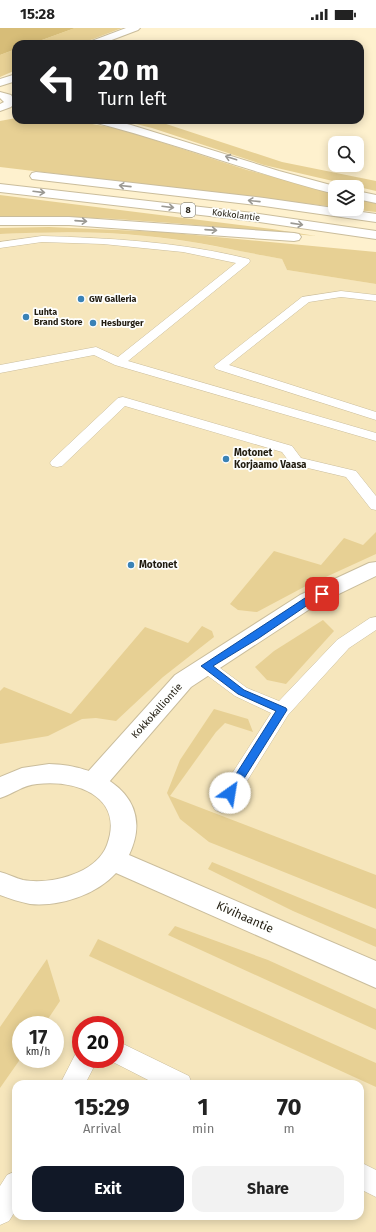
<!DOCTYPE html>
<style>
:root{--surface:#fff;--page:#f2f2f2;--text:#222;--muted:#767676;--accent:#111827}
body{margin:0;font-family:"Fira Sans",sans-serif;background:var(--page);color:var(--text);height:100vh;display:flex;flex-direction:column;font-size:15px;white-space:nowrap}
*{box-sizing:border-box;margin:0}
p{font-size:13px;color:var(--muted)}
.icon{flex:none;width:22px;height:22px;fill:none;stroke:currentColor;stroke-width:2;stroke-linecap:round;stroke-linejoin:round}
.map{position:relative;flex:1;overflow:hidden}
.sheet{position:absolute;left:12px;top:1052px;width:352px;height:140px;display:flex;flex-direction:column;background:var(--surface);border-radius:12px;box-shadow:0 2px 10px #0003}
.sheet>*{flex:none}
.hud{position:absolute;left:12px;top:12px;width:352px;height:84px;border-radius:12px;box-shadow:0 2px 10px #0003;background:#202124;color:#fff;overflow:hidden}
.controls{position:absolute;left:328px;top:108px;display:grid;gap:8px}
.controls a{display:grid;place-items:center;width:36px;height:36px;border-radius:8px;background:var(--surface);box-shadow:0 2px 10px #0003;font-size:20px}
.speed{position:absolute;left:12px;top:988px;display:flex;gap:8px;font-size:20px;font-weight:700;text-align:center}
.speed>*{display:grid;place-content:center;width:52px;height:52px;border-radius:50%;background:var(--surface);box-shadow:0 2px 10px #0003;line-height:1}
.speed small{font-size:10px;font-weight:400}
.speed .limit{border:6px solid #d22;background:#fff;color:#111}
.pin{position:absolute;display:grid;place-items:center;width:34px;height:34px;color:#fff;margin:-17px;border-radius:8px;box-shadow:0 2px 6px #0006}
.me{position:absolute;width:44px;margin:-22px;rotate:32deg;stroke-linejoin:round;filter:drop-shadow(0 0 3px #0008)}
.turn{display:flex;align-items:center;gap:14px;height:84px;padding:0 20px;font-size:18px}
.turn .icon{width:52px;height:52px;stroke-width:2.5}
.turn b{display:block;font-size:28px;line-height:34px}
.eta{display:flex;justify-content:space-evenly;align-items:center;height:68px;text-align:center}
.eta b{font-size:24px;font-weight:700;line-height:28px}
.action{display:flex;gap:8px;margin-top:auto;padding:8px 20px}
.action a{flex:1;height:46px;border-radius:12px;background:var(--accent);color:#fff;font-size:16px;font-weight:700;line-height:46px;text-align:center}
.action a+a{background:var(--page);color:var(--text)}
.status{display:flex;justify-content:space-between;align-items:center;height:28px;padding:0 20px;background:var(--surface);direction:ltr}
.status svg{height:11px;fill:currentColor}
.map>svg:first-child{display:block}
.built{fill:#f6e6bc;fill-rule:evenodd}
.green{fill:#e7d094}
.forest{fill:#d7bd78}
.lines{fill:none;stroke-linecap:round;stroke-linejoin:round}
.lane-casing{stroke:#cabd9c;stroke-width:1}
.street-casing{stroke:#cabd9c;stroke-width:2}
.secondary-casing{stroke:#cabd9c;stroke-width:2}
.highway-casing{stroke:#cabd9c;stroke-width:2}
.lane{fill:#fff;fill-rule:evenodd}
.street{fill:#fff;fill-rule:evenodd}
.secondary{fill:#fff;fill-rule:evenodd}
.highway{fill:#fff;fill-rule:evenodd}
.oneway{stroke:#9b9993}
.route{fill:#1a73e8;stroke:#114b97}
.poi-dot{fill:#3a82b6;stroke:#fefffe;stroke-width:1.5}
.labels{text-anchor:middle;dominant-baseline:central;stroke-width:3.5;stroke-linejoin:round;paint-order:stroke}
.shield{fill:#fefffe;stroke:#636057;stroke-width:1}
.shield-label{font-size:9px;font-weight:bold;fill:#211c10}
.far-street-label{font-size:9px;fill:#211c10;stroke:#fefffe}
.far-poi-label{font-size:9px;font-weight:bold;fill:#211c10;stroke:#fefffe;text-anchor:start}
.poi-label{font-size:10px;font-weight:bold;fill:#211c10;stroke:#fefffe;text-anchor:start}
.street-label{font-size:10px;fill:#211c10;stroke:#fefffe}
.near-street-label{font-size:12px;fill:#211c10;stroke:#fefffe}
</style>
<div class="status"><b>15:28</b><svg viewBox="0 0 49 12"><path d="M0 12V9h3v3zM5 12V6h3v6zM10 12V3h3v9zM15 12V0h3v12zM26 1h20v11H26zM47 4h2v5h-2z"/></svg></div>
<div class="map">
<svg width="376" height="1204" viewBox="0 0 376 1204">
<rect width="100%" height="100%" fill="#fef1ce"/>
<path class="built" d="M41,204L106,205L147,208L192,214L282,231L287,242L376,256V1204H0V206ZM21,997H55V1031H21ZM81,997H115V1031H81ZM16,1056H360V1188H16Z"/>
<g class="green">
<polygon points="75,0 122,0 80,16 31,16"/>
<polygon points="16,21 16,42 0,49 0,27"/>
<polygon points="16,90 16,92 69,92 121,101 247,142 335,165 335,179 0,139 0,93"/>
<polygon points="120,92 154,92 282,134 376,153 376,163 264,137 152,100"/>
<path d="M0,167L272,201L316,208C211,199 105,186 0,189Z"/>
<polygon points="357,170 376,174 376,184 349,181 357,181"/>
<path d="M49,199L163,204L376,224V256L287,242L282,231C237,223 192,212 146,208C98,203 49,204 0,206V200Z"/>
<polygon points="376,504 376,526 304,559 257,584 238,582 230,576 274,523 321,537 344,510 363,517"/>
<polygon points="323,592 334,603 286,656 267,652 255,639 274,623"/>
<polygon points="202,598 212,603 214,609 163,649 116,693 96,690 82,691 48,708 0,716 0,663 4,659 71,686 145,599 188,615"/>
<polygon points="214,681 248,691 253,704 225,695 216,704 170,768 376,847 376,881 209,814 180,791 167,765 180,732"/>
<polygon points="212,834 376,901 376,919 293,883 208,841"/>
<polygon points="175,898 268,932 376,981 376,1002 168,907"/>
<polygon points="98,911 376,1035 376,1059 89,928"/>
<polygon points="47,931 60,973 44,997 21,997 21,1030 0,1060 0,999"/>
</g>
<polygon class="forest" points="0,0 75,0 31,16 16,16 16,21 0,27"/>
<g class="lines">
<g class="lane-casing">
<g id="lane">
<path d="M42,208C111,210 181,214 249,231L250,233L249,235L128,333L376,405V413L115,337L94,327L0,345V337L96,319L118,329L236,235L183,224L103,216L42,214L0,220V214Z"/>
<polygon points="341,263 376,267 376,273 341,269 309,274 229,337 376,384 376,392 216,341 214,338 302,269"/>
<polygon points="123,369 292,418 301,430 356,443 376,468 376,482 371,481 346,449 291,436 282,424 125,378 62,438 57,439 52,438 50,435 52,432 118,370"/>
<polygon points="376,589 376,602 349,620 288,687 229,782 222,785 215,782 212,777 215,772 271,685 235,668 200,642 197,638 200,634 206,632 212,634 247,660 279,673 337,612 370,590"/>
<polygon points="115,1012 189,1048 192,1056 156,1056 107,1031 115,1031"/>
<polygon points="81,1022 81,1031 98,1031 85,1056 60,1056 77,1023"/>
<polygon points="360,1134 376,1142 376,1169 360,1161"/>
<polygon points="16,1143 16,1182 9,1193 0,1197 0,1158 7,1147"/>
</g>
</g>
<g class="street-casing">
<polygon id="street" points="376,534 376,548 316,577 191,659 103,761 94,763 85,761 81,754 85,747 175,647 300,567 369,535"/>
</g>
<g class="secondary-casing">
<g id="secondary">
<polygon points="126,0 140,0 138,2 101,16 87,16 89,14"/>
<polygon points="16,46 16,53 0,58 0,51"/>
<polygon points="0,64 11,67 15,74 11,79 0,83 0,76 4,74 0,70"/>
<path d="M49,736C100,737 157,768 129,827L376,933V960L116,845C96,867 59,879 30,876C20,874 10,871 0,867V844C8,846 15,850 23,852C50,857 96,846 107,817C125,768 75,751 37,756C23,757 13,766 0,770V749L22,740Z"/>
</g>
</g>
<g class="highway-casing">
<g id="highway">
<polygon points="10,71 16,72 16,79 6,76 5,74"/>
<path d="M91,92H111L131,97L279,143L338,159H335V166C253,145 175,115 93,94Z"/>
<polygon points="36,144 264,170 376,186 376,194 264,178 32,151 30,148 32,145"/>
<polygon points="0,156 253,185 376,203 376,211 253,193 0,164"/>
<polygon points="357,163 376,167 376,175 357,171"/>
<polygon points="0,189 69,189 294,205 299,206 301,209 299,212 294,213 69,197 0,197"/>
</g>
</g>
<use href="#lane" class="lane"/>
<use href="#street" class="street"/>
<use href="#secondary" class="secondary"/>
<use href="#highway" class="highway"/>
</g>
<defs><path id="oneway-shaft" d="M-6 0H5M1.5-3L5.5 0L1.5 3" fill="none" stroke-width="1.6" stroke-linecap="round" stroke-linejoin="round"/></defs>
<g class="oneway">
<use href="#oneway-shaft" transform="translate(231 130) rotate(-162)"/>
<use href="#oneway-shaft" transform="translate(125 158) rotate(-174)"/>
<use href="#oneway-shaft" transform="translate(39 164) rotate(7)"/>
<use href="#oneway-shaft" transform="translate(254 173) rotate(-174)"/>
<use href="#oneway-shaft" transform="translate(168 179) rotate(7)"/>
<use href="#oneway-shaft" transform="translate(81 193) rotate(4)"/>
<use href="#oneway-shaft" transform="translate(297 196) rotate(8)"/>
<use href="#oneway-shaft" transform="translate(211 202) rotate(4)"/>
</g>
<polygon class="route" points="322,563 325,564 326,566 325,568 312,574 259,610 213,638 244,662 286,680 287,682 233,768 226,768 224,765 226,762 276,683 238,666 201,638 305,570"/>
<g class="poi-dot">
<circle cx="81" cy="271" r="4"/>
<circle cx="26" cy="289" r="4"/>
<circle cx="93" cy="295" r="4"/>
<circle cx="226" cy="431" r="4"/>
<circle cx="131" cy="537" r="4"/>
</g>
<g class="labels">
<rect class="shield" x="181" y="175" width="14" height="14" rx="3"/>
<g class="shield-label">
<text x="188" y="182">8</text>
</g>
<g class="far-street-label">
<text transform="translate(236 187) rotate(7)">Kokkolantie</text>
</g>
<g class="far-poi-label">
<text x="89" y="271">GW Galleria</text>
<text x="34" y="284">Luhta<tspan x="34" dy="10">Brand Store</tspan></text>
<text x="101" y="295">Hesburger</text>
</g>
<g class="poi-label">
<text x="234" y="425">Motonet<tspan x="234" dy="12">Korjaamo Vaasa</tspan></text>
<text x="139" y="537">Motonet</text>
</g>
<g class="street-label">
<text transform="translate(157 683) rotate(-48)">Kokkokalliontie</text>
</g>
<g class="near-street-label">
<text transform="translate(245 889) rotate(24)">Kivihaantie</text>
</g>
</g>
</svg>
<div class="controls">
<a><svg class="icon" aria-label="search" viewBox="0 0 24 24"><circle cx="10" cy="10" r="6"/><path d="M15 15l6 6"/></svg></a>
<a><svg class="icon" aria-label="layers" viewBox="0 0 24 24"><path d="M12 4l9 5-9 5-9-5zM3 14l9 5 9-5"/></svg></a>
</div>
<div class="speed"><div>17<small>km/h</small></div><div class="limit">20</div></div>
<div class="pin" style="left:322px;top:566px;background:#d93025"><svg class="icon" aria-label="arrive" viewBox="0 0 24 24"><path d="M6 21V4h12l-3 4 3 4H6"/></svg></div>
<svg class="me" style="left:230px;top:765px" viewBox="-20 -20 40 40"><circle r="19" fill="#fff"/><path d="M0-13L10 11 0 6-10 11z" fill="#1a73e8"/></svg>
<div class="hud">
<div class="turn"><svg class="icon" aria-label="left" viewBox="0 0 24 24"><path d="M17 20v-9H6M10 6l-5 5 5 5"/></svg><div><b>20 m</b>Turn left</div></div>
</div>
<section class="sheet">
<div class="eta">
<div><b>15:29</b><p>Arrival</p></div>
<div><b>1</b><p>min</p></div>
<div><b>70</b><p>m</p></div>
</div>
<div class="action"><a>Exit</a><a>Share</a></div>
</section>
</div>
